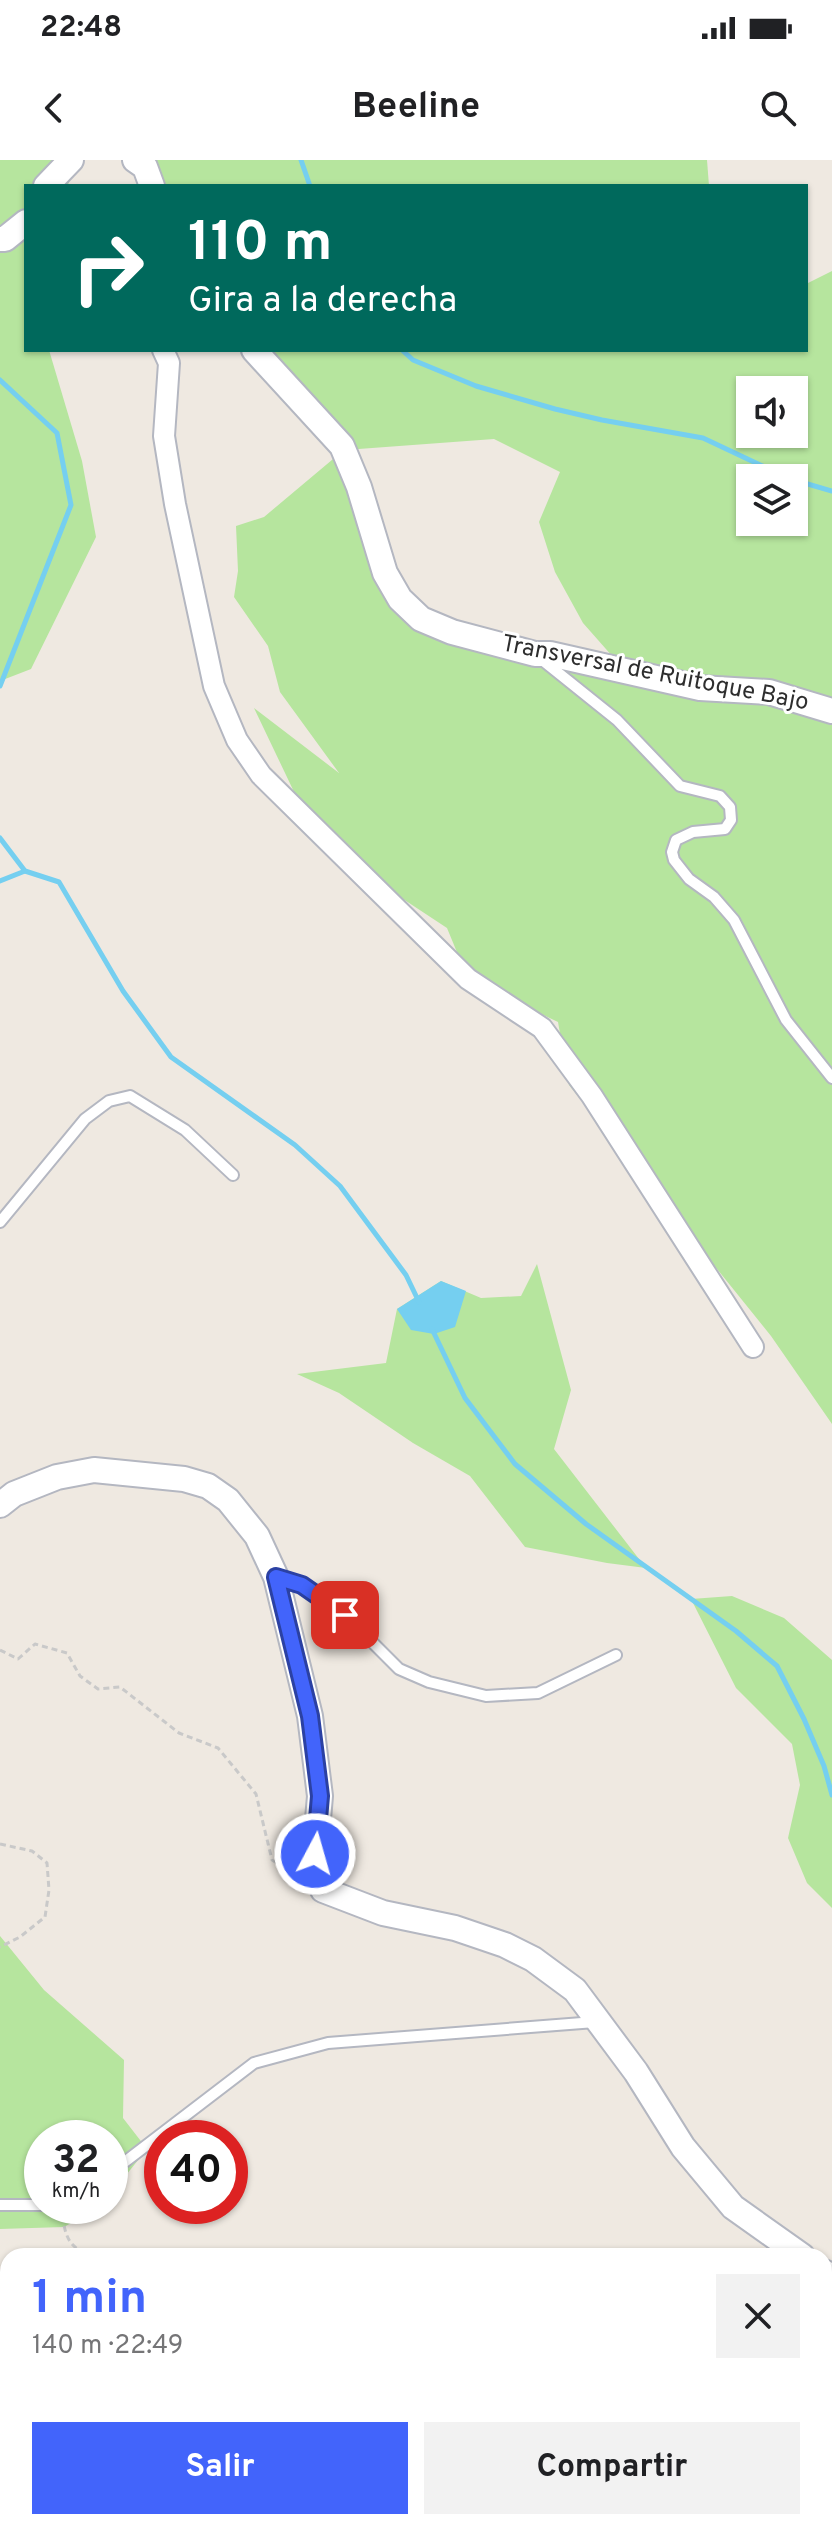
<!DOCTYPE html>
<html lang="es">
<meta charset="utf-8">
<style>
:root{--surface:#fff;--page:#f2f2f2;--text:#202124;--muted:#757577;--accent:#4264fb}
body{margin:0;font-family:Overpass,sans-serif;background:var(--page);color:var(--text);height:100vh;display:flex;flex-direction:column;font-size:30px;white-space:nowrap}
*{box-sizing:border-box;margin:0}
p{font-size:26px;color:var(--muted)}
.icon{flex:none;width:44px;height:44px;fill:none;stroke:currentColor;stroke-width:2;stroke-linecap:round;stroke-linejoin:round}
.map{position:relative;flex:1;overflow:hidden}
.side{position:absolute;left:0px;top:2088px;width:832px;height:282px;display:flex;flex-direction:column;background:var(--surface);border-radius:24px 24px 0 0;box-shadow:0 2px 6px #0004}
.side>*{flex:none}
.banner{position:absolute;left:24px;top:24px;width:784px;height:168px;border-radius:0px;box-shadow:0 2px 6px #0004;background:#00695c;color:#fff;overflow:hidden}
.tools{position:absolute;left:736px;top:216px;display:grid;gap:16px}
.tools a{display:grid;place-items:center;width:72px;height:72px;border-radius:0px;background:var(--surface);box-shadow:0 2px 6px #0004;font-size:40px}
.speed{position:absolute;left:24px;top:1960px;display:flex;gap:16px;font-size:40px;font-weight:700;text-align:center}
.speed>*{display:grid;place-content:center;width:104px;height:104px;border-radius:50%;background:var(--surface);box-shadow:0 2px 6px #0004;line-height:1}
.speed small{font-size:20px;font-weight:400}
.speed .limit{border:12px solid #d22;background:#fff;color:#111}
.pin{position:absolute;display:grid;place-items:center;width:68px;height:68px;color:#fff;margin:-34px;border-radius:16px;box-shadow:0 4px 12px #0006}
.me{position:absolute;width:88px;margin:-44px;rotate:6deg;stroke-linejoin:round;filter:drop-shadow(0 0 6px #0008)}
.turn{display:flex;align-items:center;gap:28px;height:168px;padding:0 32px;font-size:36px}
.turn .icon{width:104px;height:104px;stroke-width:2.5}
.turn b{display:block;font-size:56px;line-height:68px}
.round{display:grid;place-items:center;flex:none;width:84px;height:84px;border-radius:0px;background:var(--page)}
.headline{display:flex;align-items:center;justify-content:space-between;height:136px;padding:0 32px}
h1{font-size:48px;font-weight:700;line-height:60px;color:var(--accent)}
.button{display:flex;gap:16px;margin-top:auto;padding:16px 32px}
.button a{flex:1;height:92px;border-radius:0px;background:var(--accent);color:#fff;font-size:32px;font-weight:700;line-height:92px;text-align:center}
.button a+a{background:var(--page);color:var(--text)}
.status{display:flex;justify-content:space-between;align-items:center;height:56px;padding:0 40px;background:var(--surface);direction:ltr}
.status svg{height:22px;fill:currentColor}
header{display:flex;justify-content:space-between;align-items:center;height:104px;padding:0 32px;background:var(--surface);font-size:36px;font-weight:700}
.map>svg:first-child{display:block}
.green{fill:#b6e59e;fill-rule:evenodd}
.water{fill:#75cff0}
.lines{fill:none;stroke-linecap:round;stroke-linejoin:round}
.stream{stroke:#75cff0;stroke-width:5}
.service-casing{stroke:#b4b7c1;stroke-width:14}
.minor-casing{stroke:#b4b7c1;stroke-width:24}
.tertiary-casing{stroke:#b4b7c1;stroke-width:28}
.path{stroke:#c9c9c9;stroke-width:3;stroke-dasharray:6 4;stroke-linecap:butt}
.service{stroke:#fff;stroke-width:10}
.minor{stroke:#fff;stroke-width:20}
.tertiary{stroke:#fff;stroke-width:24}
.route-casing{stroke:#2b41a3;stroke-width:20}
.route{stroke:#4264fb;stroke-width:14}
.labels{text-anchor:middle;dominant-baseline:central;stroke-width:6;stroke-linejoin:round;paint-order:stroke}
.street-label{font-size:24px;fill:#2e2e2e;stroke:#fff}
</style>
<div class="status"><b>22:48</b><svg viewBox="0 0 49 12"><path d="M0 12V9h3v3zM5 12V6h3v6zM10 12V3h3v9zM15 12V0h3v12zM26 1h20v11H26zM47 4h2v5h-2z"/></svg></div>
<header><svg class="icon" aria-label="back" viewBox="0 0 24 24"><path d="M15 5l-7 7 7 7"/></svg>Beeline<svg class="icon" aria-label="search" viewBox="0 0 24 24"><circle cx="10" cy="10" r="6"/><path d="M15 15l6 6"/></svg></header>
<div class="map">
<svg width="832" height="2369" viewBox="0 0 832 2369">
<rect width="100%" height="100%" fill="#efe9e1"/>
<g class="green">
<polygon points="0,0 73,0 68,26 26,26 26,190 49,190 82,301 96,377 31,509 0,521"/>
<polygon points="150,0 707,0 709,26 154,26"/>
<path d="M832,111V1264L771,1176L569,925L558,862L468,819L447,768L400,737L344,691L296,636L254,548L339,613L280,532L268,486L234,437L238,411L236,366L264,357L345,289L254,190H806V124ZM750,230H794V274H750ZM494,279L560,312L539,362L555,412L583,463L628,514L421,459L385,413L345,290ZM750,318H794V362H750Z"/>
<polygon points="537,1104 571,1230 554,1289 646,1408 607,1403 525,1387 470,1316 413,1283 339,1233 297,1214 386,1203 397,1149 441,1121 481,1138 521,1136"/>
<polygon points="732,1436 784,1458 832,1500 832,1748 807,1723 788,1678 800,1625 792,1584 736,1528 691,1439"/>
<polygon points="0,1776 44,1830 124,1900 123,1958 147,1989 110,2035 110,1978 42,1978 42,2046 101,2046 64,2067 0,2069"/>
</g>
<polygon class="water" points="441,1121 466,1131 455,1167 434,1174 411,1170 397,1149"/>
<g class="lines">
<g class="stream">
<polyline points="301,0 310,26"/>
<polyline points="402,190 413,200 476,226 555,249 602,260 703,278 788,318"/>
<polyline points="0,220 57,273 71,345 0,526"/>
<polyline points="794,320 832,331"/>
<polyline points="0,678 25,711 59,722 123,831 171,897 295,985 340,1026 406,1115 419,1142"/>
<polyline points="0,721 25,711"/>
<polyline points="432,1169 465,1238 515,1304 586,1364 736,1471 777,1506 804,1559 824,1606 832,1635"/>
<polyline points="0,2301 8,2299"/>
<polyline points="751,2362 765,2369"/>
</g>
<g class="service-casing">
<g id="service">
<polyline points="541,499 617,560 680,626 720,636 730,647 731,660 725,669 693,672 676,680 672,692 674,700 689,719 714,737 734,760 786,860 832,918"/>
<polyline points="0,1062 85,959 109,941 130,936 185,970 233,1015"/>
<polyline points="278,1418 302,1425 345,1455 399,1509 429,1522 486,1536 538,1533 616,1495"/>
<polyline points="110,2019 122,2004 254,1903 328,1883 595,1862"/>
<polyline points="0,2045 42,2045"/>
</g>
</g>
<g class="minor-casing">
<polyline id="minor" points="163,190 169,203 164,276 175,344 214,526 237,580 261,615 468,819 542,868 592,936 753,1187"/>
</g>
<g class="tertiary-casing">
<g id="tertiary">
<polyline points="135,0 145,7 152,26"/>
<polyline points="46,26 71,0"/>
<polyline points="0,79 5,79 26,62"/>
<polyline points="254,190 342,286 359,327 385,413 400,439 421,459 452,472 535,494 550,494 700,528 769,532 832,551"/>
<polyline points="0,1345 14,1334 57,1317 94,1310 184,1319 208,1326 228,1340 257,1376 276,1417 310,1556 320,1636 315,1694 323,1730 383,1753 455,1768 505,1785 533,1799 575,1830 636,1912 683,1987 733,2047 802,2096"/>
<polyline points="824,2112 832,2118"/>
</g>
</g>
<g class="path">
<polyline points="0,1490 18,1499 35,1484 67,1493 80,1516 98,1529 120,1527 179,1573 218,1588 256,1634 272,1700 299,1716"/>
<polyline points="0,1684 32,1691 47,1703 49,1730 45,1757 20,1777 0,1787"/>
<path d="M62,2046C64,2071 65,2088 93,2096"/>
</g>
<use href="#service" class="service"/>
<use href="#minor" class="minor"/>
<use href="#tertiary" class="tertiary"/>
</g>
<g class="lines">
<g class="route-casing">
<polyline id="route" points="315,1694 320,1636 310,1556 276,1417 302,1425 345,1455"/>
</g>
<use href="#route" class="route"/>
</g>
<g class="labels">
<g class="street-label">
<text transform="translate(655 514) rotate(11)">Transversal de Ruitoque Bajo</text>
</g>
</g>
</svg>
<div class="tools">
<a><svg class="icon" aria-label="sound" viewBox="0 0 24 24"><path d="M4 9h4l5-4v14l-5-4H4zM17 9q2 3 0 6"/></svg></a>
<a><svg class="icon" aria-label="layers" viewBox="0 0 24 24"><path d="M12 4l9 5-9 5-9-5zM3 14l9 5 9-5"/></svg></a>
</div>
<div class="speed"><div>32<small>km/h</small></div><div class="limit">40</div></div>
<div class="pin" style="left:345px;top:1455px;background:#d93025"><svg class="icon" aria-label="arrive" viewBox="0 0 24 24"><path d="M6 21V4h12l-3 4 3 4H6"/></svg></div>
<svg class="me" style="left:315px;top:1694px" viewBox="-20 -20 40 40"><circle r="17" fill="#4264fb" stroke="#fff" stroke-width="3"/><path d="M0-11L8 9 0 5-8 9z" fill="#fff"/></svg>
<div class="banner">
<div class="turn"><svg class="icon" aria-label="right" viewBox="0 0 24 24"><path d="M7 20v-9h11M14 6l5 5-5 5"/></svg><div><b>110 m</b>Gira a la derecha</div></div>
</div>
<section class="side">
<div class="headline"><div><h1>1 min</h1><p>140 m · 22:49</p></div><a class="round"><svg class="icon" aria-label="close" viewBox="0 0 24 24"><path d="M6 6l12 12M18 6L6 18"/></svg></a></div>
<div class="button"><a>Salir</a><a>Compartir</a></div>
</section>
</div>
